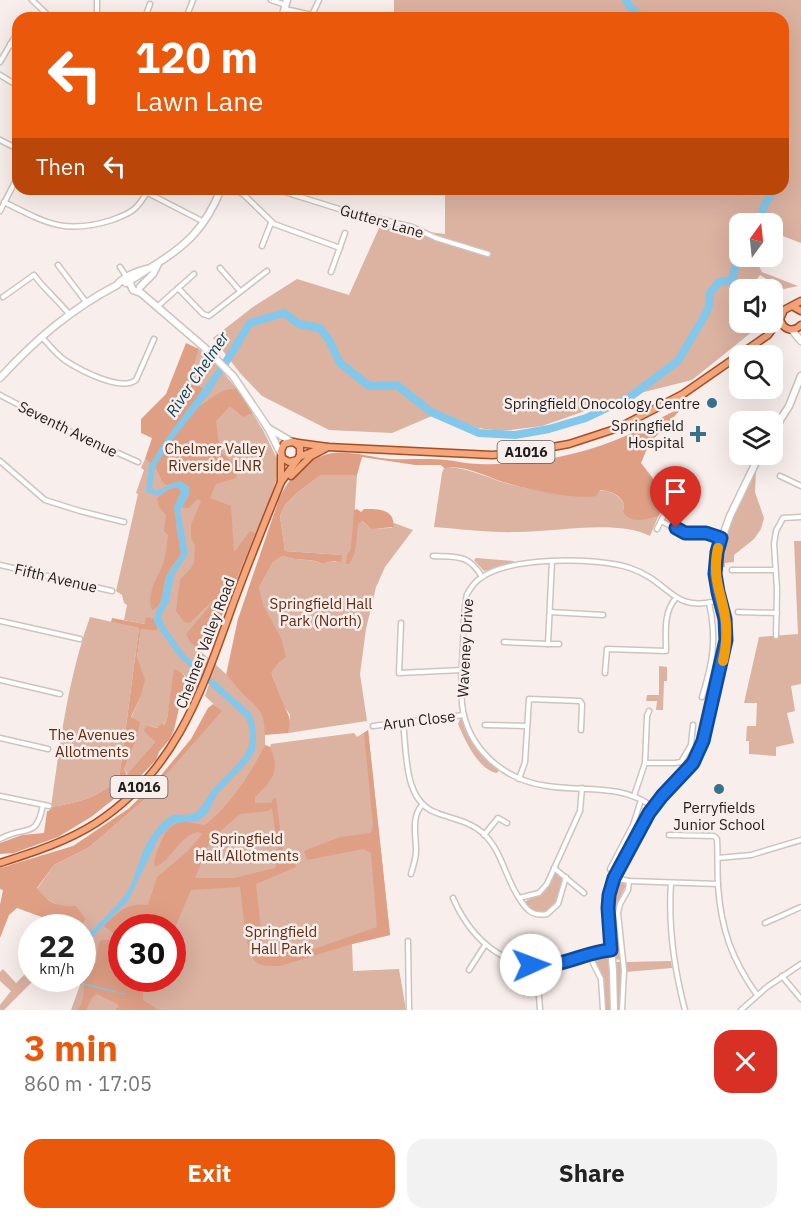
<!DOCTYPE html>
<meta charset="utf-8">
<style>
:root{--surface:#fff;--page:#f2f2f2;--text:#222;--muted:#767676;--accent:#ea580c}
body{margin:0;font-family:"IBM Plex Sans",sans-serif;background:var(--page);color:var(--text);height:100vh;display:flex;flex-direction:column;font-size:22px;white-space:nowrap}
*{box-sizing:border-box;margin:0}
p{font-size:20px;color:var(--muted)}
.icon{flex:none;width:33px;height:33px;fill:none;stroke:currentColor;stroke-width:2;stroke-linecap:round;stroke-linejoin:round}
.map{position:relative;height:1010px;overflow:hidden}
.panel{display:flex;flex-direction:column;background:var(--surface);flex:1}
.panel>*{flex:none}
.top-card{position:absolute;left:12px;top:12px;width:777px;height:183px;border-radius:18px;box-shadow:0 6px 24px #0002;background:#ea580c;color:#fff;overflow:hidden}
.needle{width:39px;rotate:15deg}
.fabs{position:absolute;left:729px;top:213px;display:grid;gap:12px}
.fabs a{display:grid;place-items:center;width:54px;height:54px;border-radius:12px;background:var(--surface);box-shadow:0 6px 24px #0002;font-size:30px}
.speed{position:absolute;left:18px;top:914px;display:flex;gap:12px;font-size:30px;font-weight:700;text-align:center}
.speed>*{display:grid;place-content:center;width:78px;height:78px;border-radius:50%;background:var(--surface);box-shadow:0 6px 24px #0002;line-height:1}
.speed small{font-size:15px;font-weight:400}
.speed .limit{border:9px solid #d22;background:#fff;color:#111}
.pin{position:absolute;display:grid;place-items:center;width:51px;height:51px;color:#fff;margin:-62px -26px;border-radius:50% 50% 50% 0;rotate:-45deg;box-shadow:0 0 6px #0007}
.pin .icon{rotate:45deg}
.me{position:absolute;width:66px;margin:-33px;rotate:88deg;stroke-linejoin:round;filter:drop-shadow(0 0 4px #0008)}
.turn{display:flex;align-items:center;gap:21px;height:126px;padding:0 24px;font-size:27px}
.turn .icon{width:78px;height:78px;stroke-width:2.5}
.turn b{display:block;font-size:42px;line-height:51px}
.then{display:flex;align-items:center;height:57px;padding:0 24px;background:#0003;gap:12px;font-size:22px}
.round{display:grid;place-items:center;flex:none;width:63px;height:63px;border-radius:18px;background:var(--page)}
.summary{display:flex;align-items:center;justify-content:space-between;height:102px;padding:0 24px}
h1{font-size:36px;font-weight:800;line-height:45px;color:var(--accent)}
.cta{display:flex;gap:12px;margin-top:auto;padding:12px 24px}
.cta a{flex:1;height:69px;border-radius:18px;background:var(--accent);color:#fff;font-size:24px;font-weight:800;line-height:69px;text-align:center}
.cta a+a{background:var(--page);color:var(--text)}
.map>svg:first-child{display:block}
.green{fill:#dcb2a1;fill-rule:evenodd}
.forest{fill:#df9f85;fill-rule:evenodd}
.water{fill:#83c8ea}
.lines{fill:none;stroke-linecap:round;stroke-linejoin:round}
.stream{stroke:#83c8ea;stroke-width:1.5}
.river{stroke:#83c8ea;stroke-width:8}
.street-casing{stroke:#cdc4c0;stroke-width:7}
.secondary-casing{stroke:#cdc4c0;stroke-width:9}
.primary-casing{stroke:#a64f24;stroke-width:9}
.street{stroke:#fff;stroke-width:4}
.secondary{stroke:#fff;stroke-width:6}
.primary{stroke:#f4a67d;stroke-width:6}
.route-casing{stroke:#114b97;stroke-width:15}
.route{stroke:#1a73e8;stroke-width:10}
.slow{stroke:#f59e0b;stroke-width:10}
.poi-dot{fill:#39718b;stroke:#f8eeeb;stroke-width:2}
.labels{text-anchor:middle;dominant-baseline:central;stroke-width:5;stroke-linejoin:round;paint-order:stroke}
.shield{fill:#f8eeeb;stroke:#625c5b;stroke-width:1.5}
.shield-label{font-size:14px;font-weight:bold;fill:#221e1d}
.street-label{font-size:15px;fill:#221e1d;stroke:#f8eeeb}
.poi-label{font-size:15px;fill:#221e1d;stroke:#f8eeeb;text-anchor:end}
.park-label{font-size:15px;fill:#642b0e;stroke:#f8eeeb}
.water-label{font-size:16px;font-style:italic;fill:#08445b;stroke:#f8eeeb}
</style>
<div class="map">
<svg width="801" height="1010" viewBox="0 0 801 1010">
<rect width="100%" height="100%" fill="#f8eeeb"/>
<g class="green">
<polygon points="394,0 801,0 801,243 780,235 773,244 772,224 740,224 740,256 760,257 759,266 762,272 798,286 775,291 772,288 774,284 760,275 757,279 766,289 740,290 740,322 763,323 692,380 628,396 542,426 501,431 478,428 439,413 392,433 329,430 262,396 240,373 213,338 253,307 297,279 349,295 380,226 445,234 445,195 394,191 394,189 783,189 783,18 394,18"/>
<path d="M199,349L216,364L237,389L263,430L279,463L277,478L263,520L223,613L218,625L198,649L226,674L238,619L259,588L273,562L283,556C296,562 310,557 323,564L332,561L336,562L342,555L285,551L280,516L285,505L298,492L321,475H357L354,521H362C372,531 379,528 392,528L394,523L413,530L385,567L376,587L366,629L360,674L367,721L288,733L290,715L282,703L272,674L265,724V745L270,747L271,744L354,733L357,737L368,730L390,935L352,944L353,971L399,969L406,1010H71L80,985L78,978H82V927H81L86,920L45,898L37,889L54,865L88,848L142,802L221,711L205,696L209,684L201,677L197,688L181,672L175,670L167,719L163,726L158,728L146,725L145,731L155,742L128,775L124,769L136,741L131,718L140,698L139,666L137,657L141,628L159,631L154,619L145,624L124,620L127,605L124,603L122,595L116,591L138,494L136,493L144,470L141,468L145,459L150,463L205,388L189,382ZM122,927H172V978H122Z"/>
<path d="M447,467C468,468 486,477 505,483C523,488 542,492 560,493C582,495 610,480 624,504L623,512L645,519L658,517L650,536C617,519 555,532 517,532C490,533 462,529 434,527L442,473L444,468Z"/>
<polygon points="754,470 756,471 755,492 764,518 761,529 754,539 734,555 734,562 725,563 725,567 720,567 724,539"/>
<polygon points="794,541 801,541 801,684 791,686 795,711 787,713 794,743 776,747 776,756 749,754 749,741 746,741 747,726 756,726 757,703 744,703 759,637 798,634"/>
<polygon points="476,558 513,561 516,563 484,571 474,560"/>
<path d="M90,617L139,628L119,779C95,799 80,802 51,807C60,743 68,678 90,617Z"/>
<polygon points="659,666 667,667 667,681 664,681 663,710 656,710 657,701 646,701 647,695 659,695"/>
<path d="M460,719L463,720L475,747L499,770L497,773C478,770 465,740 458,724Z"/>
<path d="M554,874H558L563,879C558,899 551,927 526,906V901L545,891Z"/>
<polygon points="620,881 626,885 618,902 616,912 621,960 615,959 611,905 614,886"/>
<polygon points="600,953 603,953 611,962 611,1010 605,1010 604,986 595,959"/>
<polygon points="671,961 672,968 626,972 626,962"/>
<polygon points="615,962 621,962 622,967 620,1010 616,1010"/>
<polygon points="521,966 533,972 534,995 523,996"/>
<polygon points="31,967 32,978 36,978 4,1010 0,1010 0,1005 11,991 0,981 0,972 3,969 16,983 25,974 28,974 26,972"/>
</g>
<g class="forest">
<path d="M186,343L199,349L189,382L205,388L193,404L197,408C209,401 222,387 237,389L253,413L243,417L230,406L216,421L220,452L237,466L236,478L216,484L210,498L231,506L234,552L250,531L255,533L218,625L198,649L190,642L186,634L209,607L212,601L190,623L184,622L176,611L180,580L191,568L194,563L195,546L191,537V525L201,501L198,499L188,508H183V504L188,498L189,487L180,481L167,485L163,483L156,468L145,459L152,438L141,433V419L166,394Z"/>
<path d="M683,407L649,444L641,463L669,499L658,517C646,519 630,524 623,512L624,504C619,494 611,491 600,490L596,496C575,500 525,489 503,482C485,476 463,464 444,468L441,465H415L362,457L357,475H321L298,492L285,505L280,516L285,551L342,555L341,562L332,561L323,564C311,557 296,562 283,556L273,562L259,588L263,605L281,638L286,657L279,662L271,672C275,682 278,691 282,701C288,715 292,717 288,733L265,735C264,710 260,710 243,694C237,688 232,681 227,675L238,619L279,499C289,478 304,460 328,454C348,449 371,458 391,459C409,460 428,458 446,460C457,461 467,464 478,464C528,466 584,455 630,434C648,426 664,415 683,407Z"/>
<path d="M178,487L181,492L176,525L181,554C176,561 170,568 167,575C161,587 166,605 152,610C146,594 157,579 163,564C166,555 167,544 168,535L164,531L166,515L159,507L157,498L169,489Z"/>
<path d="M357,509L361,512L364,509C380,509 394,509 394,527L372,529L362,521L358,524C356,539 358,551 349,564H346L347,555L351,549L354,510Z"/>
<path d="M146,617L154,619L159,631L141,629L137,657L145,680L140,698L131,717L140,722L136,741L124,769L127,775L155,742L144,731L146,725L157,728L161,724L164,725L167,719L174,669L181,672L186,678L174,730L170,739L159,752L156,760L133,784L91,817L58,837L14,853L0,854V843L22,835L44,833L47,811H49L51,807C80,802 95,799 119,779L139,628L111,622L112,618L145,624Z"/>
<path d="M213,704L222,711L142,802L88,848L54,865L37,888C48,903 58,907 76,906L86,920L81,927H62L58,923L17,908L9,915L0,938V905L3,890L0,889V868L73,846L128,809L153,785L191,739L208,708Z"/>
<path d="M368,730L390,935L352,944L280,966C272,966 262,967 256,962C244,951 243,904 240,887L191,890L173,932L172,927H122V978H152L143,991V1000L159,1010H115L119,1006C113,999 105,1000 98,994C88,998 91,1003 86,1010H77C88,998 82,982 84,966L91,967L96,963L99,943L101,940H119V937L104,926C119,911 126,903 148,905L157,877L188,851L202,834L198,832C179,836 172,860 155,867L154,861C160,845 165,821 185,822C192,822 198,825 205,825C229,807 252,772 265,745L270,747C281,771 272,781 255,797V803H271L274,798H276L284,858L293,856L296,867L256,884L263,948L272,954L311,950L377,927L371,853L363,849L307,860L304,851L340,837L371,833L373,825L364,733ZM272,808L279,859L275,868L234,878H195L210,841L217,834L240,814L268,811Z"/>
</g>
<path class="water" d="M224,360L228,364L209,394L169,444L155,467L152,488L156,491C168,488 173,478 186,484L190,492L180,511L188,554L174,575L169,602L161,616L164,625L185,655L250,712L254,720L256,736L255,750L249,761L218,793L207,814L198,821L174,823L159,837L128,901L83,946V939C96,926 116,908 127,892C137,876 139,853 151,837C156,829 164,819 173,815C181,813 189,817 196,812C205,805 207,795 215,787C234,765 261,751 246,718L179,657L154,622L155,613L161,602L166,577L181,554L174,507L181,492L178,487L169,489L159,496L146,492L149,466L165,440Z"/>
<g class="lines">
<g class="stream">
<polyline points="84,984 115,992"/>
<polyline points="120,993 125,994"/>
</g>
<g class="river">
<polyline points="626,0 629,6 643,18"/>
<polyline points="783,147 783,149"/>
<path d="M761,224C761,209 766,201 775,189"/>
<polyline points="221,370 250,323 284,313 299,324 320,328 329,340 340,363 369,386 398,386 431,412 479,433 515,435 549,429 586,418 630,397 678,361 705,315 709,306 710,293 719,282 732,280 740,249"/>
</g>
<g class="street-casing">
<g id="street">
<polyline points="32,0 51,18"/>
<polyline points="97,0 97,18"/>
<polyline points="271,0 286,5"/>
<polyline points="285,9 312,15 319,0"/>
<polyline points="312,15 321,18"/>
<polyline points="145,18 150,4"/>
<polyline points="186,18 193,0"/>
<polyline points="10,44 18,49"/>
<polyline points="0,62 17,33"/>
<polyline points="0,75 18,86"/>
<polyline points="0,140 18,149"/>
<polyline points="140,189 204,222"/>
<polyline points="232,189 243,194 274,224 340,248"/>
<polyline points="275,189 339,209 412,227 436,238 488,254"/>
<path d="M4,202C46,223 65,235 112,220C131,213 137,210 147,192"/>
<polyline points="0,211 18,176"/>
<polyline points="262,246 271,223"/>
<polyline points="58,265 86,302"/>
<polyline points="120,267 126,276"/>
<polyline points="220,268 240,291"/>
<polyline points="331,272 345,233"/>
<polyline points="178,288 203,314 209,316 267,271"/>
<path d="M3,297L34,275C45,290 58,300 69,314"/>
<polyline points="157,307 194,274"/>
<path d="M42,337C49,345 57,355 66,361C80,370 121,392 136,380L154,339"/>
<polyline points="0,395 71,432 138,462"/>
<polyline points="0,461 45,500 80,511 124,522"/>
<polyline points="780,476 801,486"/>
<polyline points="661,521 682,532 706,533 721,538"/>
<polyline points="657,529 664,515"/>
<path d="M433,556C457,557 469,554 482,577"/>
<polyline points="0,565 112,591"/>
<polyline points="732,570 775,570"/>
<polyline points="550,612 603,615"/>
<polyline points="738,612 777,613"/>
<polyline points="0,621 80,639"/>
<polyline points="401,623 399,673 462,670"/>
<polyline points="776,636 777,589 774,544 776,531 783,518 801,517"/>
<polyline points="504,642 548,644 552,561"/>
<polyline points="548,644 559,644"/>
<path d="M605,673L607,649L666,651C666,633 663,612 676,598"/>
<polyline points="0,680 60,694"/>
<path d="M702,697C713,662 717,638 709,603"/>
<path d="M403,723C407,752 403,802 437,813C453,819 469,821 483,833C502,851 505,877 519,898L539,893L547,884L580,811L582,788"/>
<polyline points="485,725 526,726"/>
<polyline points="373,726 464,715"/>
<polyline points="0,738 48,749"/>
<polyline points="645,763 675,763 681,762 691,745 693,725"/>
<polyline points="519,779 525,762 529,699 580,701 582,704 581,730"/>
<polyline points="0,796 49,806"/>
<polyline points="634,796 645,763 647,716 649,711"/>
<path d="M653,807C621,783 584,792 547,786C504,780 467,749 462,704C460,684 462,664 463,645C464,628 463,611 467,594C470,589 473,584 478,580C506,556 596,557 630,568C672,582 671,614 720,600"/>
<polyline points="484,835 498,818 507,823"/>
<path d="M669,835L714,836L717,839C718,854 717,870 718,886C721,929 732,960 757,995"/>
<path d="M0,839C26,824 36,841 43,805"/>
<polyline points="718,858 751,855 801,840"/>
<polyline points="554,868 584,893"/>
<polyline points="610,869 633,825 641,800"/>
<path d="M411,874C413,866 416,859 416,851C416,835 411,817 422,805"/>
<polyline points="614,878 629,881 718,884"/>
<path d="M671,883C668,926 674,968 685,1010"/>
<path d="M453,898C472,942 511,975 562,964C579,960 594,952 611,950"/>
<path d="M519,898C526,909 532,917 547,914L558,904L566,877"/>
<polyline points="765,923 801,907"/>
<polyline points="408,941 409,1010"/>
<polyline points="589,955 601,979 603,1010"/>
<polyline points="537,966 540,1010"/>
<polyline points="469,970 485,945"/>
<polyline points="782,976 801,999"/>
<polyline points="622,1010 624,970 618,913 620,904 628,890 629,881"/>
<polyline points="741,1010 767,987 801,964"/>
</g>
</g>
<g class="secondary-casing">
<g id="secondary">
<polyline points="282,18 287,0"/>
<polyline points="127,277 133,290 141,293 205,348 233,376 268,428 281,454"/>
<path d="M126,283C135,278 142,273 150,268C186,246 205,229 221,189"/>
<polyline points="140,287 153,274 158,264"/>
<polyline points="792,330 801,341"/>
<path d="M0,378C35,340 71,309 117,285C123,277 137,271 147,269"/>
<polyline points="268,428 292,442"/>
<polyline points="772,433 789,406 801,376"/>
<polyline points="614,1010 613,971 608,908 611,886 621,863 649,813 662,796 692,763 703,741 726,640 725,619 716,585 717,552 730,516 760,454"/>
</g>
</g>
<g class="primary-casing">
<g id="primary">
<polyline points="792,306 801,311"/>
<path d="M780,319C783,330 793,333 801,325"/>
<polyline points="299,457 319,449"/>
<polyline points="297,460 289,462 282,458 281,451 284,444 291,442 328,447 492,455 519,453 569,444 618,428 683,394 768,335 780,319 784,310 801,301"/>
<polyline points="291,476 311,456 328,447"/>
<polyline points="281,482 281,456"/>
<path d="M0,863C34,852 66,842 96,823C177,770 202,690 233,604C248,563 265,522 281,482L300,456V447L294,442"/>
</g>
</g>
<use href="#street" class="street"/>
<use href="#secondary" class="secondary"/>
<use href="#primary" class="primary"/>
</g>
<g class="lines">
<g class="route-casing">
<path id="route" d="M531,965C561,969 583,952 611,950L608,908L609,895L614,878L649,813L662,796L693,763L703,741L726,640L725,619L718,592L715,574L717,552L721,538L706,533H685L676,528"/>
</g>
<use href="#route" class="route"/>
<path class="slow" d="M718,548C711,580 723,595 726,623C727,636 726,649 723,661"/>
</g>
<g class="poi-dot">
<circle cx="712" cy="403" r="6"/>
<path d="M695 425h6v6h6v6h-6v6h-6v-6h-6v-6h6z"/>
<circle cx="719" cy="789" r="6"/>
</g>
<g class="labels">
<g class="shield">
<rect x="497.5" y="441" width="57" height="22" rx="4.5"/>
<rect x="110.5" y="776" width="57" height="22" rx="4.5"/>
</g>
<g class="shield-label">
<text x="526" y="452">A1016</text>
<text x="139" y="787">A1016</text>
</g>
<g class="street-label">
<text transform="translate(382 221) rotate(16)">Gutters Lane</text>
<text transform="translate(68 429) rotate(26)">Seventh Avenue</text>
<text transform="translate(56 578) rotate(13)">Fifth Avenue</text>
<text transform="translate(205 643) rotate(-69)">Chelmer Valley Road</text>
<text transform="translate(465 648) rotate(-87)">Waveney Drive</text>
<text transform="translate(419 720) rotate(-7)">Arun Close</text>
</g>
<g class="poi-label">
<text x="700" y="403">Springfield Onocology Centre</text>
<text x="684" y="425">Springfield<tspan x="684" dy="17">Hospital</tspan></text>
<text x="719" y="807" text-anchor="middle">Perryfields<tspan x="719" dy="17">Junior School</tspan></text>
</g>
<g class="park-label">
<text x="215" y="448">Chelmer Valley<tspan x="215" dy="17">Riverside LNR</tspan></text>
<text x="321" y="603">Springfield Hall<tspan x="321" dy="17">Park (North)</tspan></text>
<text x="92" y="734">The Avenues<tspan x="92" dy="17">Allotments</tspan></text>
<text x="247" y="838">Springfield<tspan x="247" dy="17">Hall Allotments</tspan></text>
<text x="281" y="931">Springfield<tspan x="281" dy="17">Hall Park</tspan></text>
</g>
<g class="water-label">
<text transform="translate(197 374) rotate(-56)">River Chelmer</text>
</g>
</g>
</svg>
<div class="fabs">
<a><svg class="needle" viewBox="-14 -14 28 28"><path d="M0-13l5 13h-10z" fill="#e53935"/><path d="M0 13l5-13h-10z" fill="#767676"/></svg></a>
<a><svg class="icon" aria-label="sound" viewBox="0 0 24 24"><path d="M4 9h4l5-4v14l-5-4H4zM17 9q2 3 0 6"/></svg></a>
<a><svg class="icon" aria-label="search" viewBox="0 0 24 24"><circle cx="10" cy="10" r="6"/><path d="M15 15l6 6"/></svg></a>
<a><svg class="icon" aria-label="layers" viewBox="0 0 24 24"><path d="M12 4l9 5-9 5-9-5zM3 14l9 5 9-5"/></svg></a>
</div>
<div class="speed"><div>22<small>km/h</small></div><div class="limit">30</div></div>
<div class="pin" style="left:676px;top:528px;background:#d93025"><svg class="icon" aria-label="arrive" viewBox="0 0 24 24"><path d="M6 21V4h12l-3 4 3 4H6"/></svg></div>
<svg class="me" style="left:531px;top:965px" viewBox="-20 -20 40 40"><circle r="19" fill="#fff"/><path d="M0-13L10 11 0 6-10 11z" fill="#1a73e8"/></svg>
<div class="top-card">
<div class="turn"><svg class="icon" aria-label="left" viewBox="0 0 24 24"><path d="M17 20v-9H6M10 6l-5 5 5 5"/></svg><div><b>120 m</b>Lawn Lane</div></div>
<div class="then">Then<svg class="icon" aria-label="left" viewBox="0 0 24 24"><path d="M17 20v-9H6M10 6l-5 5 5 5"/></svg></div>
</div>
</div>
<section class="panel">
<div class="summary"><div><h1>3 min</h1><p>860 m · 17:05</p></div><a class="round" style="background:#d93025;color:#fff"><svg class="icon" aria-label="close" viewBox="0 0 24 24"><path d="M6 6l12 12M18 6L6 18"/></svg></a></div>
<div class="cta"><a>Exit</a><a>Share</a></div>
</section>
